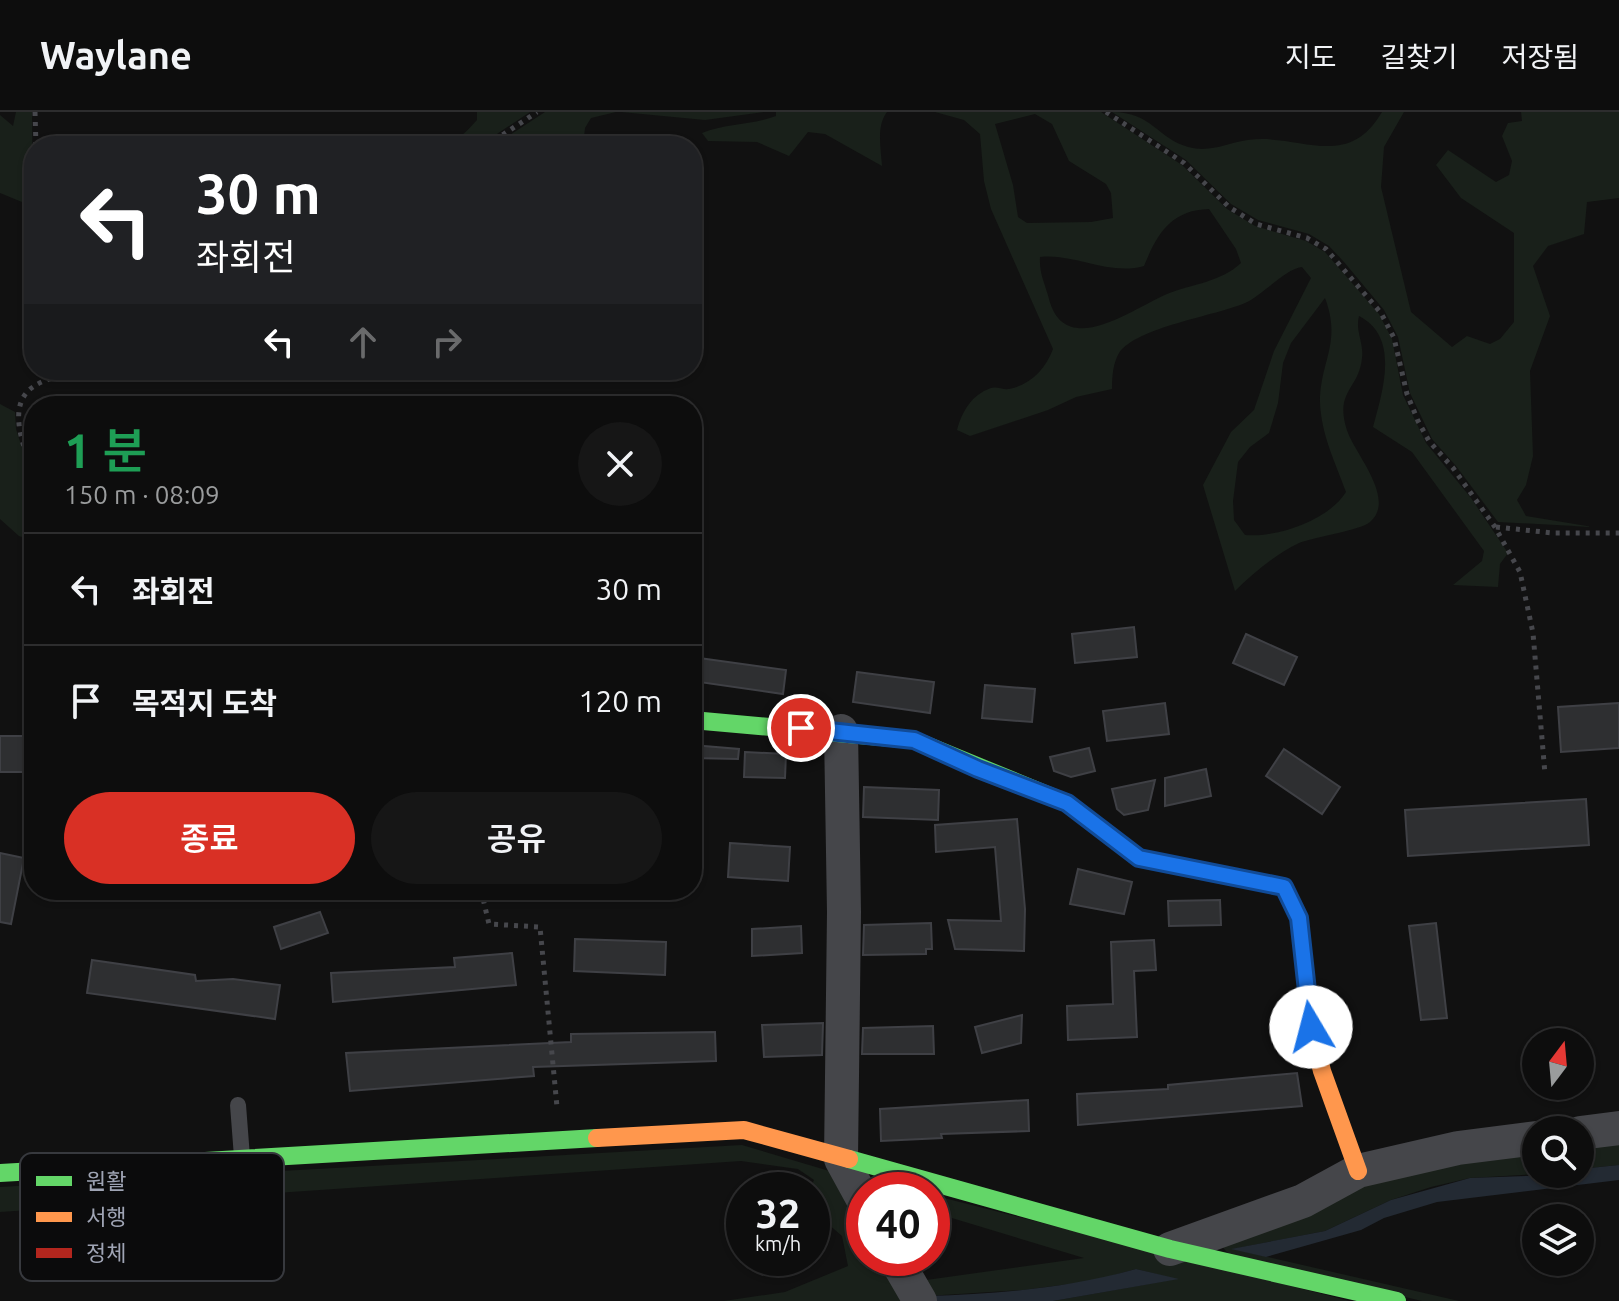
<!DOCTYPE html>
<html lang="ko">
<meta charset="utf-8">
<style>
:root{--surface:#0d0d0d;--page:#161616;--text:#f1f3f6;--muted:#9a9c9d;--line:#2d2d2e;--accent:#d93025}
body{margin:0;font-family:Ubuntu,"Noto Sans KR",sans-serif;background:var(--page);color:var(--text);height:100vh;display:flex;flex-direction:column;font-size:30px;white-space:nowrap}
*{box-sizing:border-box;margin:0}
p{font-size:26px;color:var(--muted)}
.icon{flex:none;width:44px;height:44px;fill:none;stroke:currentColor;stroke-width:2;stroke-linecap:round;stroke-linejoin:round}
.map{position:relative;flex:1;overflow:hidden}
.side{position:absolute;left:24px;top:284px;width:678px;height:504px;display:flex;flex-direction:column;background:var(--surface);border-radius:32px;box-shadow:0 2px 6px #0004,0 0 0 2px var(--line)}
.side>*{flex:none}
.hud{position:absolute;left:24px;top:24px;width:678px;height:244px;border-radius:32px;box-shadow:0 2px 6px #0004,0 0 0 2px var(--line);background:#202124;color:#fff;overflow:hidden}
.needle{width:52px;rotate:16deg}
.buttons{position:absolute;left:1522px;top:916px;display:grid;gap:16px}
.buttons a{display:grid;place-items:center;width:72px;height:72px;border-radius:50%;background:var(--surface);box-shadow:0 2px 6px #0004,0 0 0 2px var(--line);font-size:40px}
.speed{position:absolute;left:726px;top:1060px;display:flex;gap:16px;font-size:40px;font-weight:700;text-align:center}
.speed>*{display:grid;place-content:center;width:104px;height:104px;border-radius:50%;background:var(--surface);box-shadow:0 2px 6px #0004,0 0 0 2px var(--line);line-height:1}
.speed small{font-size:20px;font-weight:400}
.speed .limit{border:12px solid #d22;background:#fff;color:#111}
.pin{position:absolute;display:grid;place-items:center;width:68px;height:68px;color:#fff;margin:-34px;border:4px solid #fff;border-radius:50%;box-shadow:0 2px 8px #0007}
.me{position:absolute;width:88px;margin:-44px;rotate:352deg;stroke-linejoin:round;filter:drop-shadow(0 0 6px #0008)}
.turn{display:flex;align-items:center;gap:28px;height:168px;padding:0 40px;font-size:36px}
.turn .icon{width:104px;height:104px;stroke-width:2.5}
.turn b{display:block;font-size:56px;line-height:68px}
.lanes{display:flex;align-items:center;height:76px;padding:0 40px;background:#0003;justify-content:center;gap:40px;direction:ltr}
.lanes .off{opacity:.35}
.round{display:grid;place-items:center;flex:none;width:84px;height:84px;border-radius:42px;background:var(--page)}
.overview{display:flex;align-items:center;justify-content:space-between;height:136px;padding:0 40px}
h1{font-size:48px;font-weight:600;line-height:60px;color:#1e9e55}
.primary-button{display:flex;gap:16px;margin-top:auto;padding:16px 40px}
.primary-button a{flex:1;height:92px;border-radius:48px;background:var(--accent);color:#fff;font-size:32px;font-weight:600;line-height:92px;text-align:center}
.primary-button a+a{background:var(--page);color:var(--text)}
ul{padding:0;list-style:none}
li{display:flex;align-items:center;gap:24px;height:112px;padding:0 40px;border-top:2px solid var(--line)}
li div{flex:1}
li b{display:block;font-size:30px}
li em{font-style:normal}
header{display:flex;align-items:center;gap:48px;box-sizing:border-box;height:112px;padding:0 40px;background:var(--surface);border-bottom:2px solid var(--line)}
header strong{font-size:38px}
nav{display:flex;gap:44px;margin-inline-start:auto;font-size:28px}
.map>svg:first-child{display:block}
.green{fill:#19201a;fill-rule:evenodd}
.water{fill:#232a33}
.building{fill:#2e2f31;stroke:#3f4045;stroke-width:2}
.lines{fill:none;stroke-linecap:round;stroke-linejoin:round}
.path{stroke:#46474c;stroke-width:5;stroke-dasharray:4 6;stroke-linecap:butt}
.lane{stroke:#45464a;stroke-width:16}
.street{stroke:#45464a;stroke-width:34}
.fast{stroke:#63d668;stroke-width:18}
.slow{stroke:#ff974d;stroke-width:18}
.jam{stroke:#b3261e;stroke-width:18}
.route-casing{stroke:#114b97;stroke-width:20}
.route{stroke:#1a73e8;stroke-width:14}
.key{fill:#0b0b0c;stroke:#37393e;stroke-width:2}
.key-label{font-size:22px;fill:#9fa4b4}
</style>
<header>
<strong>Waylane</strong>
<nav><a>지도</a><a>길찾기</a><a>저장됨</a></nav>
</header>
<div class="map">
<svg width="1619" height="1189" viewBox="0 0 1619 1189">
<rect width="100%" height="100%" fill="#111"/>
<g class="green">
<polygon points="16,0 32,0 34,186 32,111 22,90 0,81 0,3 13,14"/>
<path d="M477,0H530L479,34H436C456,32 464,22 477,8Z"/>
<path d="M545,0H616L591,6L585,16L583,33C567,36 552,33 536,29L528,34H493Z"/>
<polygon points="621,0 764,0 705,8"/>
<path d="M776,0H887C876,14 881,37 882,54L825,22L808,20L789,44L757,30L708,29L702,21C726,11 752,13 776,4Z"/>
<path d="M935,0H1101L1182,53L1227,97L1255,114L1306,129L1325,140L1379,202L1392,227L1403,283L1426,331L1471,386L1508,441L1500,452L1498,475L1453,473L1482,449L1484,439L1412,340L1373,315C1383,278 1400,225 1359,204C1355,219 1364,231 1362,246C1359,278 1333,279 1348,321C1357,344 1396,388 1370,410C1361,418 1315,425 1299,431C1276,442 1253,461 1235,479L1203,373L1231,320L1254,298L1274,239L1311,166L1302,155C1285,157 1264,182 1245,191C1215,204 1137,215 1119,241C1113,251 1112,265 1112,277L1076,285L1048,298L970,324L957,318C962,300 971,283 991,276C996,274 1003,278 1009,277C1031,273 1046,256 1053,237L991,97L984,69L980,22L964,8ZM1035,2L1052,12L1069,49L1106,72L1111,81L1113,106L1091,110L1027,111L1018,105L1013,73L995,12ZM1209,97L1236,137L1241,151C1221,170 1192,172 1167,182C1132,197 1065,248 1049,187C1045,171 1039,162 1040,145C1074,141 1109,164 1144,154C1157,122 1171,98 1209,97ZM1325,186C1342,231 1320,249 1320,290C1321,322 1335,350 1346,380C1329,408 1277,426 1245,423L1234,408L1233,389L1238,350L1250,335L1269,321L1278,291L1283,251L1291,231Z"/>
<path d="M1112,0C1152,0 1157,26 1188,35C1211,41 1227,31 1248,28C1300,21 1347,60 1382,0H1404L1384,35L1381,75L1411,200L1452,235L1467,224L1490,232L1500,227L1514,210V121L1461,86L1436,53L1448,38L1496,70L1509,63L1512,49L1502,24L1508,11L1522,9L1521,0H1619V86L1587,90L1584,122L1548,134L1533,154L1550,204L1530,259L1533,344L1526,373L1517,388L1526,404L1593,415L1498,410L1456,354L1432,327L1410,281L1398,225L1384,198L1344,150L1329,134L1309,122L1258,108L1231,92L1186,48Z"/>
<polygon points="0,292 15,300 16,317 34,373 34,429 19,424 0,407"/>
<polygon points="1619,1028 1619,1053 1580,1057 1580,1033"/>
<polygon points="742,1033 836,1061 864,1114 864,1146 880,1146 903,1189 724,1189 785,1180 848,1154 842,1124 812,1098 812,1078 809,1078 814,1068 798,1057 741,1049 0,1100 0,1075"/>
<polygon points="1536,1039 1536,1062 1539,1062 1470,1066 1431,1075 1391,1088 1325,1119 1233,1137 1459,1189 1422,1189 1230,1144 1217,1128 1380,1064"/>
<polygon points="932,1083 1350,1189 1053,1189 1176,1167 1136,1157 1093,1169 1023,1178 927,1184 919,1169 1084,1146 932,1100"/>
</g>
<g class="water">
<polygon points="1619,1053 1619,1068 1437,1090 1384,1106 1361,1118 1266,1145 1231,1137 1325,1119 1391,1088 1470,1066 1580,1062 1580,1057"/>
<path d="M1136,1157L1179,1167L1053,1189H930L927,1184C998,1182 1068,1176 1136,1157Z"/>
</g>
<g class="building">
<polygon points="1134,515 1137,545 1075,551 1072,522"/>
<polygon points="1246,522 1297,545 1284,573 1233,551"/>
<polygon points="692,545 786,558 783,582 692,569"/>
<polygon points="857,560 934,570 930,601 853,590"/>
<polygon points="985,573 1035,577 1032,610 982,606"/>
<polygon points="1165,591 1169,622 1107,629 1103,599"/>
<polygon points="1619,591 1619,636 1561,640 1558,595"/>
<rect x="0" y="624" width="34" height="36"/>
<polygon points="692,633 739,637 738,647 692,646"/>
<polygon points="1089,636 1095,659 1071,665 1054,659 1050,645"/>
<polygon points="1284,637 1340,675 1322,702 1266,664"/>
<polygon points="745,640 786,642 785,666 744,665"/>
<polygon points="1206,657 1211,684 1165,694 1165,666"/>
<polygon points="1155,668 1148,698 1124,703 1117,697 1112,677"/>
<polygon points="864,675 939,678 938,708 863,705"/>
<polygon points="1586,687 1589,733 1408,744 1405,698"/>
<polygon points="1017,707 1025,797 1024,839 955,837 948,808 1001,809 995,735 936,740 935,713"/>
<polygon points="730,731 790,735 788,769 728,765"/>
<polygon points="0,741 24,746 11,812 0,810"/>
<polygon points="1078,757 1132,770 1124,802 1070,792"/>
<polygon points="1220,788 1221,813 1169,814 1168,789"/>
<polygon points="320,800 328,821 281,837 274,815"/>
<polygon points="931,811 932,837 926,837 926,842 863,843 864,813"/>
<polygon points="1436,811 1447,906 1421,908 1409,814"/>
<polygon points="801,814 802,841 752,844 752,817"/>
<polygon points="575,827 666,830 665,863 574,859"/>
<polygon points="1154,828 1156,858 1134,859 1137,925 1068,928 1067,894 1113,892 1111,830"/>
<polygon points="512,841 516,873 333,890 331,861 455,855 454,846"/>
<polygon points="92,848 195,863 196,869 233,867 280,873 275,907 87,881"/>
<polygon points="1022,903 1021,931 982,941 975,915"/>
<polygon points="823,911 822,943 764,945 762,913"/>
<polygon points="933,914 934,942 862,942 863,916"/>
<polygon points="715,920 716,949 533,955 534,964 350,979 346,941 571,930 571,922"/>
<polygon points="1297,961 1302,994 1078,1013 1077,982 1168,977 1168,973"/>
<polygon points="1028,988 1029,1019 941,1022 942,1026 881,1029 880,997"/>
</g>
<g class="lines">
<g class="path">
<polyline points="35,0 36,34"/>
<polyline points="1106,0 1184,51 1229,95 1256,112 1307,126 1326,137 1381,201 1394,226 1407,282 1418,309 1429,329 1453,356 1495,415 1520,460 1533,521 1545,662"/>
<polyline points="486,34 537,0"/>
<path d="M34,362C25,338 5,294 33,275C45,266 66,263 80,258"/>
<polyline points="1496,415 1553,421 1619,421"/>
<polyline points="481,778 489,812 540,815 557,995"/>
</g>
<polyline class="lane" points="238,993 242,1045"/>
<g class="street">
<polyline points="841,619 844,800 841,1047 864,1089"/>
<polyline points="1580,1021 1619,1016"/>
<polyline points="1170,1137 1303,1089 1358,1059 1458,1036 1536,1026"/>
<polyline points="895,1146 920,1189"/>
</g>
<g class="fast">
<polyline points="692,608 914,628 1067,691 1139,746 1179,754"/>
<polyline points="849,1047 1170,1137 1397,1189"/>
<polyline points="0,1061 597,1026"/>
</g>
<g class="slow">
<polyline points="1304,852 1311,915 1322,959 1358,1059"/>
<polyline points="597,1026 744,1018 849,1047"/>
</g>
<polyline class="jam" points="1179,754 1284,775 1299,806 1304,852"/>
</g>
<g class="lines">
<g class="route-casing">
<polyline id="route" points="801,616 914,628 978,657 1067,691 1139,746 1284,775 1299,806 1311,915"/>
</g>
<use href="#route" class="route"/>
</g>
<rect x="20" y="1041" width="264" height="128" rx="12" class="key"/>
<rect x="36" y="1064" width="36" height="10" fill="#63d668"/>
<rect x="36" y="1100" width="36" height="10" fill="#ff974d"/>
<rect x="36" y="1136" width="36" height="10" fill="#b3261e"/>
<g class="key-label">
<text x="86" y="1077">원활</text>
<text x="86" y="1113">서행</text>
<text x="86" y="1149">정체</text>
</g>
</svg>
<div class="buttons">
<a><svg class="needle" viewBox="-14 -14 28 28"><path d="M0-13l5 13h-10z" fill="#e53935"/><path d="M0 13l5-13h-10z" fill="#9a9c9d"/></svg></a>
<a><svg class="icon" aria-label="search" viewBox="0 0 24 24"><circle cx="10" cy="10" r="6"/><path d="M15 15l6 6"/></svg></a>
<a><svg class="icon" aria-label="layers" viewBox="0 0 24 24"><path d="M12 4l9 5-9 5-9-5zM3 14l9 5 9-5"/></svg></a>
</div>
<div class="speed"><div>32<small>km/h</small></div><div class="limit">40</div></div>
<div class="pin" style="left:801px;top:616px;background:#d93025"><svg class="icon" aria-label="arrive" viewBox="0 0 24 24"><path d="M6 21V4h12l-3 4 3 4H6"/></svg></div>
<svg class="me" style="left:1311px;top:915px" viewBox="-20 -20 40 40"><circle r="19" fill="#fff"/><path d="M0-13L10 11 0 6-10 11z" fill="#1a73e8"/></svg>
<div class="hud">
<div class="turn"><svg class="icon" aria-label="left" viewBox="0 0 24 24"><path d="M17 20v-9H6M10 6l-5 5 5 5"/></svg><div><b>30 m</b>좌회전</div></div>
<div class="lanes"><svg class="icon" aria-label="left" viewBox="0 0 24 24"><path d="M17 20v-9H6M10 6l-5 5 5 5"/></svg><svg class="icon off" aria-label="ahead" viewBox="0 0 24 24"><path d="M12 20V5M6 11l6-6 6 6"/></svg><svg class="icon off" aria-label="right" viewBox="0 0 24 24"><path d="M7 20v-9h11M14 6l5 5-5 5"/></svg></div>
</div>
<section class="side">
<div class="overview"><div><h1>1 분</h1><p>150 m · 08:09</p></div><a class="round"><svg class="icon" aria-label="close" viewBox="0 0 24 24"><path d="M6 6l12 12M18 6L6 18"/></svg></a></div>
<ul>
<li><svg class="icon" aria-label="left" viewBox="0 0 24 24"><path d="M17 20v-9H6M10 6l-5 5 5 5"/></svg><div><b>좌회전</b></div><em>30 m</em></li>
<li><svg class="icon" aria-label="arrive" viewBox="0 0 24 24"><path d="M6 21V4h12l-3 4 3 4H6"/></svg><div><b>목적지 도착</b></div><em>120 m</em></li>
</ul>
<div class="primary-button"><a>종료</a><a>공유</a></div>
</section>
</div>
